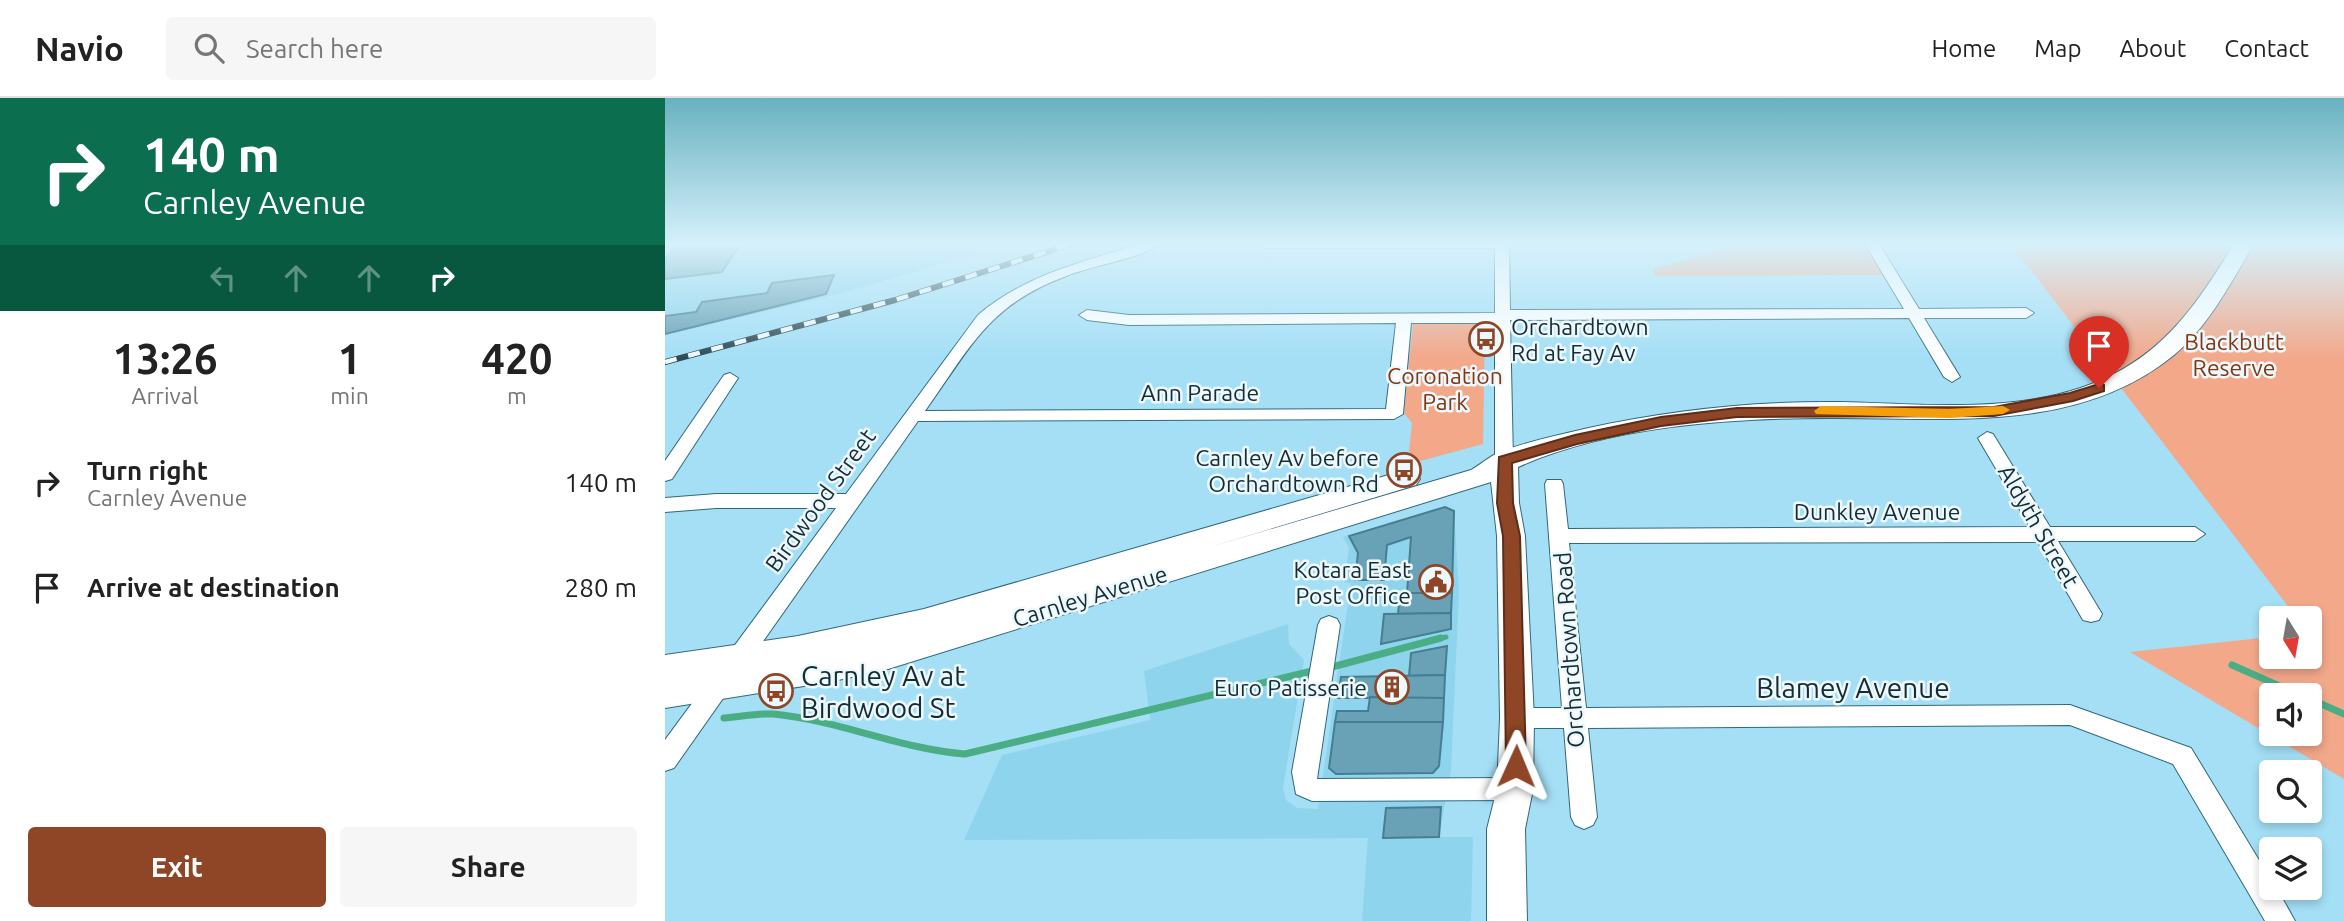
<!DOCTYPE html>
<style>
:root{--surface:#fff;--page:#f6f6f6;--text:#222;--muted:#767676;--line:#e0e0e0;--accent:#8e4626}
body{margin:0;font-family:Ubuntu,sans-serif;background:var(--page);color:var(--text);height:100vh;display:flex;flex-direction:column;font-size:26px;white-space:nowrap}
*{box-sizing:border-box;margin:0}
p{font-size:23px;color:var(--muted)}
.icon{flex:none;width:38px;height:38px;fill:none;stroke:currentColor;stroke-width:2;stroke-linecap:round;stroke-linejoin:round}
.map{position:relative;flex:1;overflow:hidden}
.sheet{display:flex;flex-direction:column;background:var(--surface);width:665px}
.sheet>*{flex:none}
.guide{background:#0b6e4f;color:#fff;overflow:hidden}
.needle{width:46px;rotate:169deg}
.buttons{position:absolute;left:1594px;top:508px;display:grid;gap:14px}
.buttons a{display:grid;place-items:center;width:63px;height:63px;border-radius:7px;background:var(--surface);box-shadow:0 4px 10px #0003;font-size:35px}
.pin{position:absolute;display:grid;place-items:center;width:60px;height:60px;color:#fff;margin:-72px -30px;border-radius:50% 50% 50% 0;rotate:-45deg;box-shadow:0 0 7px #0007}
.pin .icon{rotate:45deg}
.me{position:absolute;width:77px;margin:-38px;rotate:1deg;stroke-linejoin:round;filter:drop-shadow(0 0 5px #0008)}
.turn{display:flex;align-items:center;gap:24px;height:147px;padding:0 28px;font-size:32px}
.turn .icon{width:91px;height:91px;stroke-width:2.5}
.turn b{display:block;font-size:49px;line-height:60px}
.lanes{display:flex;align-items:center;height:66px;padding:0 28px;background:#0003;justify-content:center;gap:35px;direction:ltr}
.lanes .off{opacity:.35}
.eta{display:flex;justify-content:space-evenly;align-items:center;height:119px;text-align:center}
.eta b{font-size:42px;font-weight:700;line-height:49px}
.primary-button{display:flex;gap:14px;margin-top:auto;padding:14px 28px}
.primary-button a{flex:1;height:80px;border-radius:7px;background:var(--accent);color:#fff;font-size:28px;font-weight:700;line-height:80px;text-align:center}
.primary-button a+a{background:var(--page);color:var(--text)}
ul{padding:0;list-style:none}
li{display:flex;align-items:center;gap:21px;height:105px;padding:0 28px}
li div{flex:1}
li b{display:block;font-size:26px}
li em{font-style:normal}
header{display:flex;align-items:center;gap:42px;box-sizing:border-box;height:98px;padding:0 35px;background:var(--surface);border-bottom:2px solid var(--line)}
header strong{font-size:33px}
nav{display:flex;gap:38px;margin-inline-start:auto;font-size:24px}
.search{width:490px;height:63px;background:var(--page);display:flex;align-items:center;gap:18px;box-sizing:border-box;padding:0 24px;border-radius:7px;color:var(--muted);font-size:26px}
main{display:flex;flex:1;min-height:0}
.map>svg:first-child{display:block}
.built{fill:#8fd4ed}
.green{fill:#f3a88a;fill-rule:evenodd}
.lines{fill:none;stroke-linecap:round;stroke-linejoin:round}
.stream-far1{stroke:#4bad84;stroke-width:5}
.stream{stroke:#4bad84;stroke-width:7}
.building{fill:#69a2b7;stroke:#457e93;stroke-width:2}
.street-casing{stroke:#2f697c;stroke-width:2}
.secondary-casing{stroke:#2f697c;stroke-width:2}
.street{fill:#fff;fill-rule:evenodd}
.secondary{fill:#fff;fill-rule:evenodd}
.rail-casing{stroke:#2d4b55;stroke-width:6}
.rail{stroke:#edf8fd;stroke-width:4.5;stroke-dasharray:12;stroke-linecap:butt}
.route{fill:#8e4626;stroke:#5c2e19;stroke-width:2}
.slow{fill:#f59e0b}
.labels{text-anchor:middle;dominant-baseline:central;stroke-width:5;stroke-linejoin:round;paint-order:stroke}
.poi-label{font-size:23px;fill:#142c34;stroke:#edf8fd;text-anchor:end}
.park-label{font-size:23px;fill:#833814;stroke:#edf8fd}
.street-label{font-size:23px;fill:#142c34;stroke:#edf8fd}
.near-poi-label{font-size:28px;fill:#142c34;stroke:#edf8fd;text-anchor:start}
.near-street-label{font-size:28px;fill:#142c34;stroke:#edf8fd}
</style>
<header>
<strong>Navio</strong>
<div class="search"><svg class="icon" aria-label="search" viewBox="0 0 24 24"><circle cx="10" cy="10" r="6"/><path d="M15 15l6 6"/></svg>Search here</div>
<nav><a>Home</a><a>Map</a><a>About</a><a>Contact</a></nav>
</header>
<main>
<section class="sheet">
<div class="guide">
<div class="turn"><svg class="icon" aria-label="right" viewBox="0 0 24 24"><path d="M7 20v-9h11M14 6l5 5-5 5"/></svg><div><b>140 m</b>Carnley Avenue</div></div>
<div class="lanes"><svg class="icon off" aria-label="left" viewBox="0 0 24 24"><path d="M17 20v-9H6M10 6l-5 5 5 5"/></svg><svg class="icon off" aria-label="ahead" viewBox="0 0 24 24"><path d="M12 20V5M6 11l6-6 6 6"/></svg><svg class="icon off" aria-label="ahead" viewBox="0 0 24 24"><path d="M12 20V5M6 11l6-6 6 6"/></svg><svg class="icon" aria-label="right" viewBox="0 0 24 24"><path d="M7 20v-9h11M14 6l5 5-5 5"/></svg></div>
</div>
<div class="eta">
<div><b>13:26</b><p>Arrival</p></div>
<div><b>1</b><p>min</p></div>
<div><b>420</b><p>m</p></div>
</div>
<ul>
<li><svg class="icon" aria-label="right" viewBox="0 0 24 24"><path d="M7 20v-9h11M14 6l5 5-5 5"/></svg><div><b>Turn right</b><p>Carnley Avenue</p></div><em>140 m</em></li>
<li><svg class="icon" aria-label="arrive" viewBox="0 0 24 24"><path d="M6 21V4h12l-3 4 3 4H6"/></svg><div><b>Arrive at destination</b></div><em>280 m</em></li>
</ul>
<div class="primary-button"><a>Exit</a><a>Share</a></div>
</section>
<div class="map">
<svg width="1679" height="823" viewBox="0 0 1679 823">
<rect width="100%" height="100%" fill="#a4dff6"/>
<g class="built">
<polygon points="8,146 344,146 177,195 0,237 0,156"/>
<polygon points="780,409 789,413 794,494 786,672 774,739 808,739 806,823 697,823 703,740 299,742 337,657 485,622 479,573 623,526 624,546 639,562 618,690 621,702 632,710 653,711 686,485 679,484 684,450 678,439"/>
</g>
<g class="green">
<polygon points="1076,146 1207,146 1225,177 990,178 988,171"/>
<path d="M1346,146H1679V681L1465,554L1606,539V558H1645V520H1632ZM1606,597H1645V635H1606Z"/>
<polygon points="748,225 820,225 818,346 748,365 743,365 747,325 739,315"/>
</g>
<g class="lines">
<polyline class="stream-far1" points="769,542 781,539"/>
<g class="stream">
<polyline points="1567,567 1635,597"/>
<polyline points="667,569 776,540"/>
<polyline points="1645,601 1679,616"/>
<path d="M59,620C75,619 92,615 108,616C173,622 235,651 300,656L647,573"/>
</g>
</g>
<g class="building">
<polygon points="12,146 75,146 57,174 0,181 0,162"/>
<polygon points="169,177 161,196 0,236 0,218 31,214 37,204 102,195 107,185"/>
<polygon points="780,409 789,413 787,495 742,495 746,439 722,447 719,482 690,482 693,455 684,438"/>
<polygon points="735,495 787,495 786,515 733,516"/>
<polygon points="786,515 786,531 716,546 719,516"/>
<polygon points="782,548 780,577 744,578 746,555"/>
<polygon points="780,577 779,600 673,600 676,579"/>
<polygon points="705,599 779,600 778,624 670,624 672,613 703,613"/>
<polygon points="670,624 778,624 774,668 768,675 671,676 664,670"/>
<polygon points="776,709 774,739 718,740 721,710"/>
</g>
<g class="lines">
<g class="street-casing">
<g id="street">
<path d="M475,146H495C482,158 424,169 404,177C324,206 307,247 260,313L721,311L731,225L464,227L422,222L414,217L422,212L464,217L830,215V150H601L594,146H844L845,212L1239,211L1200,146H1214L1254,211L1361,210L1369,215L1361,220H1259L1295,279L1287,284L1279,279L1244,220L845,222L848,362L839,368L830,362V225H746L738,316L729,321L253,323L9,670L0,673V642L171,410H51L0,414V400L51,396H181L313,217C360,177 417,164 475,146Z"/>
<polygon points="65,275 73,280 7,381 0,383 0,363 59,277"/>
<polygon points="1322,334 1328,336 1385,429 1530,429 1540,436 1530,443 1393,443 1437,516 1434,522 1426,524 1418,522 1373,444 904,445 921,610 1405,607 1526,650 1606,782 1606,789 1611,789 1630,823 1600,823 1508,666 1405,627 923,630 932,719 928,727 919,731 910,727 906,719 899,630 852,630 844,627 840,620 844,613 852,610 897,610 880,386 882,382 896,382 898,386 903,431 1365,429 1313,340"/>
<polygon points="664,518 672,521 675,527 652,681 850,680 859,683 863,691 859,699 850,702 647,703 631,696 627,674 653,527 656,521"/>
</g>
</g>
<g class="secondary-casing">
<path id="secondary" d="M1569,146H1589C1566,184 1544,228 1509,257C1411,337 1281,319 1164,320C1064,320 945,328 853,369L854,405L860,438L869,620L868,691L860,731L862,823H822V731L832,691L835,620L832,438L826,384L223,571L164,584L0,610V557L133,538L259,511L741,372L751,375L755,381L751,387L542,450L806,372C815,367 825,358 833,355C859,344 891,338 919,331C1005,312 1089,303 1177,304C1269,306 1374,319 1458,271C1509,242 1539,195 1569,146Z"/>
</g>
<use href="#street" class="street"/>
<use href="#secondary" class="secondary"/>
<g class="rail-casing">
<polyline id="rail" points="0,264 230,202 406,146"/>
</g>
<use href="#rail" class="rail"/>
</g>
<linearGradient id="sky" x2="0" y2="1"><stop stop-color="#69b1c0"/><stop offset="0.56" stop-color="#d6f1fb"/><stop offset="1" stop-color="#d6f1fb" stop-opacity="0"/></linearGradient>
<rect width="1679" height="261" fill="url(#sky)"/>
<polygon class="route" points="1434,286 1439,287 1439,293 1408,303 1329,318 1072,319 996,328 912,346 847,365 848,405 855,438 861,668 858,674 851,677 844,674 841,668 838,438 832,405 834,359 910,337 996,319 1072,310 1329,309 1405,295"/>
<polygon class="slow" points="1156,308 1284,311 1338,308 1345,312 1338,316 1284,320 1151,316 1149,313"/>
<defs>
<g id="bus-ring" transform="scale(1.75)"><circle r="9.5" fill="#edf8fd" stroke="#8e4626" stroke-width="1.5"/><path d="M-5-6H5V4H4V6H2V4H-2V6H-4V4H-5ZM-3.5-4V0h7V-4ZM-3.5 1.2v1.5H-2V1.2ZM2 1.2v1.5H3.5V1.2Z" fill="#8e4626"/></g>
<g id="civic-ring" transform="scale(1.75)"><circle r="9.5" fill="#edf8fd" stroke="#8e4626" stroke-width="1.5"/><path d="M-.6-6.5H3V-4.5H.6V-3L4-1V1h2V6H-6V1h2V-1L-.6-3ZM-1.2 2.5V6h2.4V2.5Z" fill="#8e4626"/></g>
<g id="building-ring" transform="scale(1.75)"><circle r="9.5" fill="#edf8fd" stroke="#8e4626" stroke-width="1.5"/><path d="M-4-6H4V6H1V3H-1V6H-4ZM-2.5-4.3h1.7v1.8h-1.7ZM.8-4.3h1.7v1.8H.8ZM-2.5-1h1.7V.8h-1.7ZM.8-1h1.7V.8H.8Z" fill="#8e4626"/></g>
</defs>
<g fill-rule="evenodd">
<use href="#bus-ring" x="821" y="241"/>
<use href="#bus-ring" x="739" y="372"/>
<use href="#civic-ring" x="771" y="484"/>
<use href="#building-ring" x="727" y="589"/>
<use href="#bus-ring" x="111" y="593"/>
</g>
<g class="labels">
<g class="poi-label">
<text x="846" y="228" text-anchor="start">Orchardtown<tspan x="846" dy="26">Rd at Fay Av</tspan></text>
<text x="714" y="359">Carnley Av before<tspan x="714" dy="26">Orchardtown Rd</tspan></text>
<text x="746" y="471">Kotara East<tspan x="746" dy="26">Post Office</tspan></text>
<text x="702" y="589">Euro Patisserie</text>
</g>
<g class="park-label">
<text x="1569" y="243">Blackbutt<tspan x="1569" dy="26">Reserve</tspan></text>
<text x="780" y="277">Coronation<tspan x="780" dy="26">Park</tspan></text>
</g>
<g class="street-label">
<text x="535" y="294">Ann Parade</text>
<text transform="translate(155 402) rotate(-54)">Birdwood Street</text>
<text x="1212" y="413">Dunkley Avenue</text>
<text transform="translate(1374 428) rotate(60)">Aldyth Street</text>
<text transform="translate(425 498) rotate(-17)">Carnley Avenue</text>
<text transform="translate(904 552) rotate(-94)">Orchardtown Road</text>
</g>
<g class="near-poi-label">
<text x="136" y="577">Carnley Av at<tspan x="136" dy="32">Birdwood St</tspan></text>
</g>
<g class="near-street-label">
<text x="1188" y="589">Blamey Avenue</text>
</g>
</g>
</svg>
<div class="buttons">
<a><svg class="needle" viewBox="-14 -14 28 28"><path d="M0-13l5 13h-10z" fill="#e53935"/><path d="M0 13l5-13h-10z" fill="#767676"/></svg></a>
<a><svg class="icon" aria-label="sound" viewBox="0 0 24 24"><path d="M4 9h4l5-4v14l-5-4H4zM17 9q2 3 0 6"/></svg></a>
<a><svg class="icon" aria-label="search" viewBox="0 0 24 24"><circle cx="10" cy="10" r="6"/><path d="M15 15l6 6"/></svg></a>
<a><svg class="icon" aria-label="layers" viewBox="0 0 24 24"><path d="M12 4l9 5-9 5-9-5zM3 14l9 5 9-5"/></svg></a>
</div>
<div class="pin" style="left:1434px;top:290px;background:#d93025"><svg class="icon" aria-label="arrive" viewBox="0 0 24 24"><path d="M6 21V4h12l-3 4 3 4H6"/></svg></div>
<svg class="me" style="left:851px;top:668px" viewBox="-20 -20 40 40"><path d="M0-17L14 15 0 8-14 15z" fill="#8e4626" stroke="#fff" stroke-width="4"/></svg>
</div>
</main>
